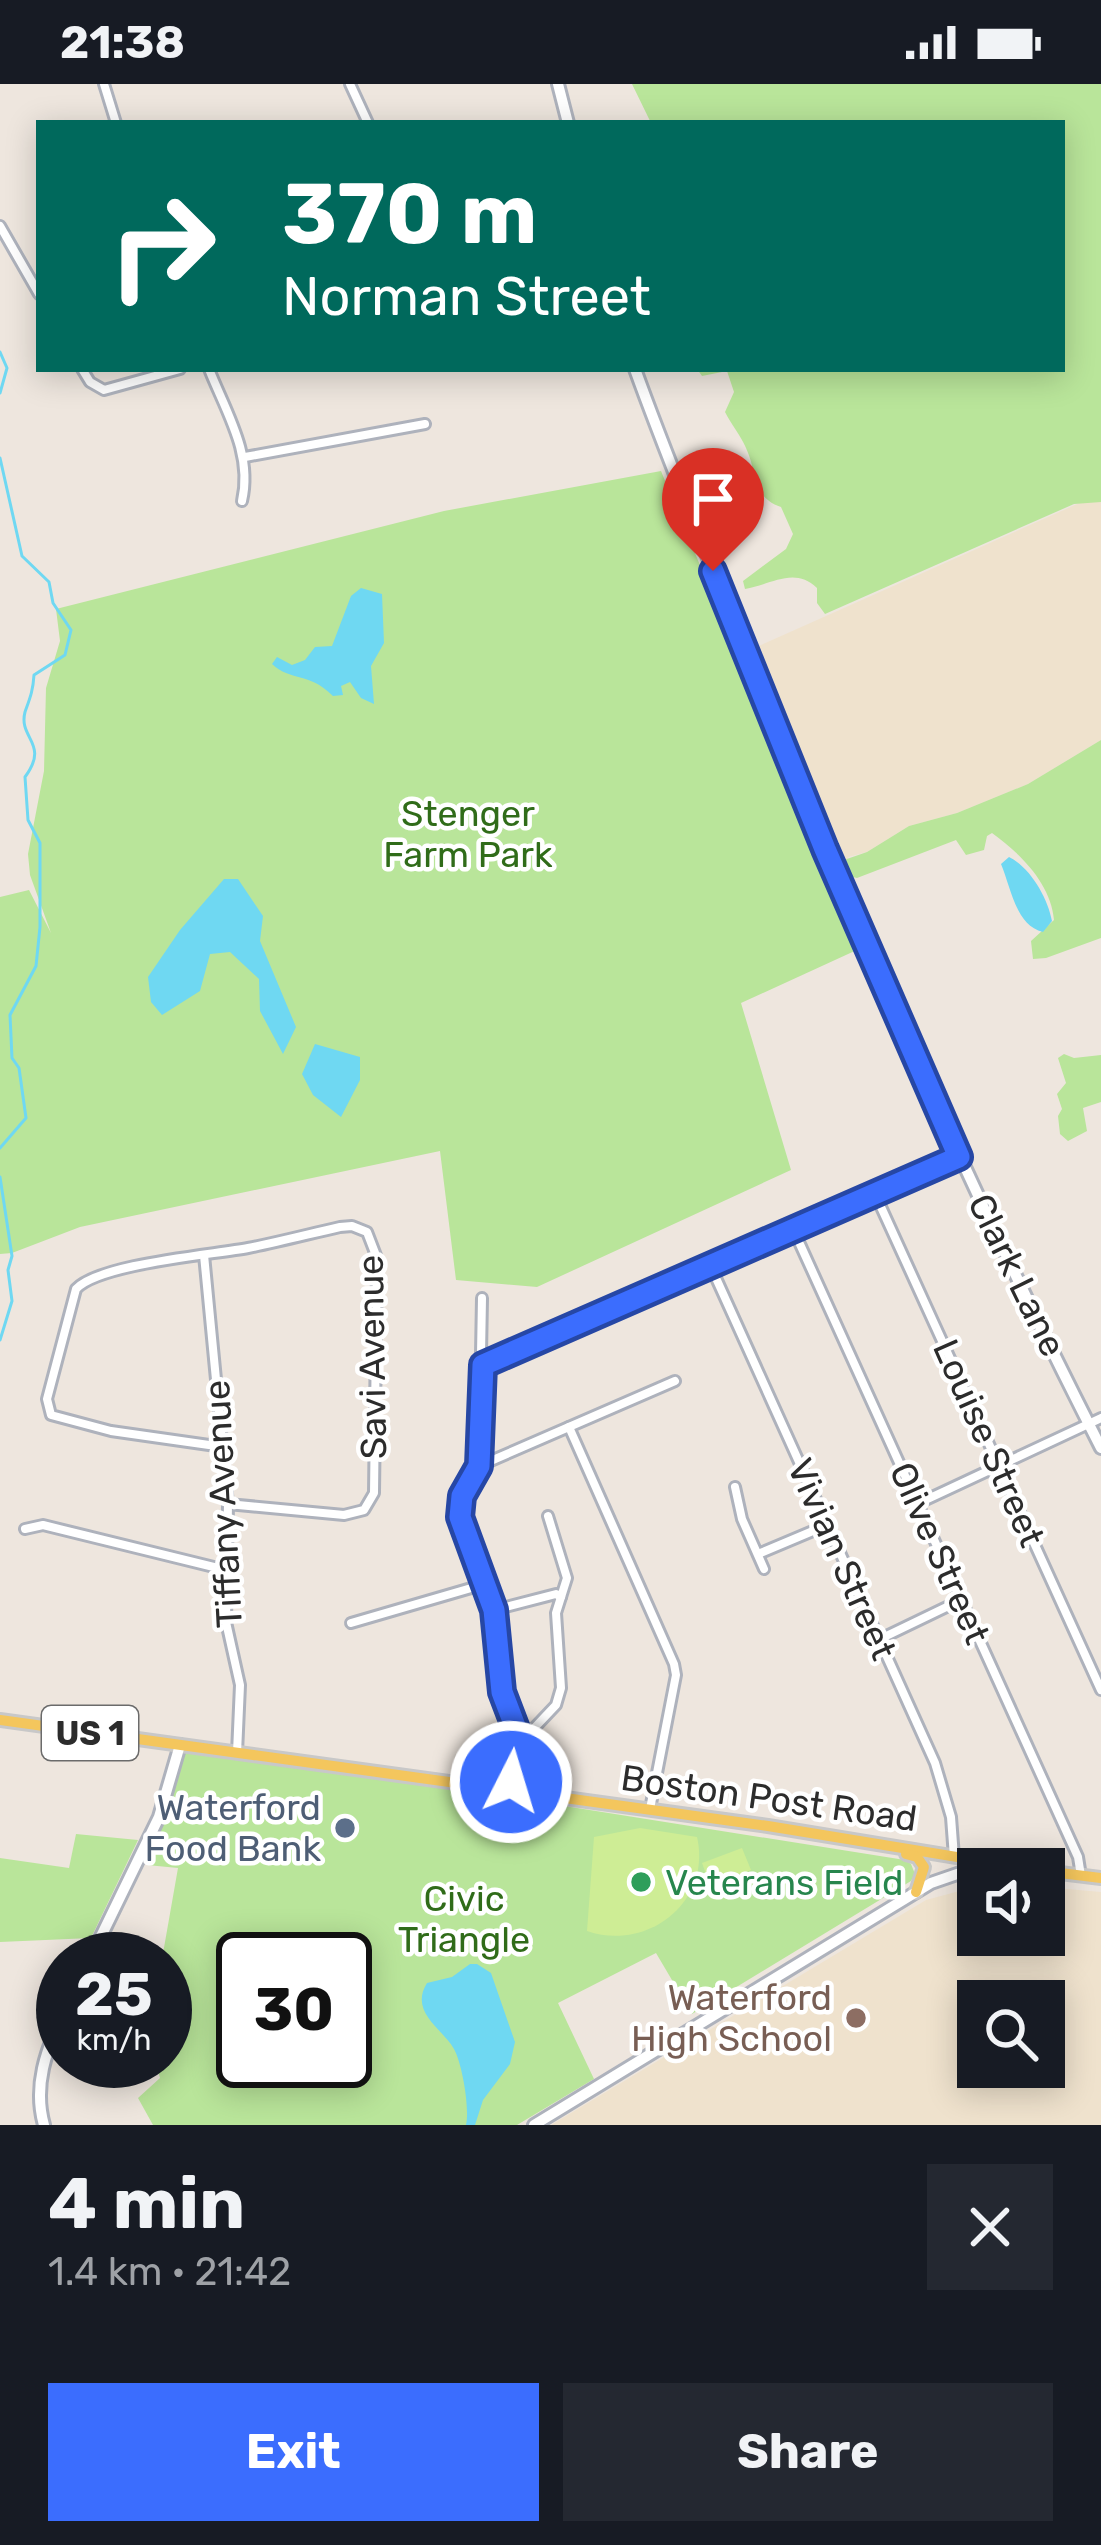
<!DOCTYPE html>
<meta charset="utf-8">
<style>
:root{--surface:#171b24;--page:#242831;--text:#f1f3f6;--muted:#9ea1a6;--accent:#3b6dfe}
body{margin:0;font-family:Rubik,sans-serif;background:var(--page);color:var(--text);height:100vh;display:flex;flex-direction:column;font-size:45px;white-space:nowrap}
*{box-sizing:border-box;margin:0}
p{font-size:39px;color:var(--muted)}
.icon{flex:none;width:66px;height:66px;fill:none;stroke:currentColor;stroke-width:2;stroke-linecap:round;stroke-linejoin:round}
.map{position:relative;height:2041px;overflow:hidden}
.side{display:flex;flex-direction:column;background:var(--surface);flex:1}
.side>*{flex:none}
.guide{position:absolute;left:36px;top:36px;width:1029px;height:252px;border-radius:0px;box-shadow:0 6px 30px #0003;background:#00695c;color:#fff;overflow:hidden}
.tools{position:absolute;left:957px;top:1764px;display:grid;gap:24px}
.tools a{display:grid;place-items:center;width:108px;height:108px;border-radius:0px;background:var(--surface);box-shadow:0 6px 30px #0003;font-size:60px}
.speed{position:absolute;left:36px;top:1848px;display:flex;gap:24px;font-size:60px;font-weight:700;text-align:center}
.speed>*{display:grid;place-content:center;width:156px;height:156px;border-radius:50%;background:var(--surface);box-shadow:0 6px 30px #0003;line-height:1}
.speed small{font-size:30px;font-weight:400}
.speed .limit{border:6px solid #111;border-radius:18px;background:#fff;color:#111}
.pin{position:absolute;display:grid;place-items:center;width:102px;height:102px;color:#fff;margin:-123px -51px;border-radius:50% 50% 50% 0;rotate:-45deg;box-shadow:0 0 12px #0007}
.pin .icon{rotate:45deg}
.me{position:absolute;width:132px;margin:-66px;rotate:5deg;stroke-linejoin:round;filter:drop-shadow(0 0 9px #0008)}
.turn{display:flex;align-items:center;gap:42px;height:252px;padding:0 48px;font-size:54px}
.turn .icon{width:156px;height:156px;stroke-width:2.5}
.turn b{display:block;font-size:84px;line-height:102px}
.round{display:grid;place-items:center;flex:none;width:126px;height:126px;border-radius:0px;background:var(--page)}
.head{display:flex;align-items:center;justify-content:space-between;height:204px;padding:0 48px}
h1{font-size:72px;font-weight:700;line-height:90px}
.action{display:flex;gap:24px;margin-top:auto;padding:24px 48px}
.action a{flex:1;height:138px;border-radius:0px;background:var(--accent);color:#fff;font-size:48px;font-weight:700;line-height:138px;text-align:center}
.action a+a{background:var(--page);color:var(--text)}
.status{display:flex;justify-content:space-between;align-items:center;height:84px;padding:0 60px;background:var(--surface);direction:ltr}
.status svg{height:33px;fill:currentColor}
.map>svg:first-child{display:block}
.education{fill:#efe2cd;fill-rule:evenodd}
.green{fill:#b9e59a;fill-rule:evenodd}
.pitch{fill:#ceed95}
.water{fill:#6fd8f2}
.lines{fill:none;stroke-linecap:round;stroke-linejoin:round}
.stream{stroke:#6fd8f2;stroke-width:3}
.street-casing{stroke:#aeb2bc;stroke-width:14}
.secondary-casing{stroke:#aeb2bc;stroke-width:16}
.primary-casing{stroke:#c8c8c8;stroke-width:16}
.street{stroke:#fff;stroke-width:8}
.secondary{stroke:#fff;stroke-width:10}
.primary{stroke:#f4c65d;stroke-width:10}
.route-casing{stroke:#2647a5;stroke-width:30}
.route{stroke:#3b6dfe;stroke-width:21}
.service-dot{fill:#5c6f8a;stroke:#fff;stroke-width:4.5}
.leisure-dot{fill:#2e9e5b;stroke:#fff;stroke-width:4.5}
.education-dot{fill:#8d6e63;stroke:#fff;stroke-width:4.5}
.labels{text-anchor:middle;dominant-baseline:central;stroke-width:9;stroke-linejoin:round;paint-order:stroke}
.shield{fill:#fff;stroke:#6b6b6b;stroke-width:3}
.shield-label{font-size:33px;font-weight:bold;fill:#2c2c2c}
.park-label{font-size:36px;fill:#306c19;stroke:#fff}
.street-label{font-size:36px;fill:#2c2c2c;stroke:#fff}
.service-label{font-size:36px;fill:#4e5e75;stroke:#fff;text-anchor:end}
.leisure-label{font-size:36px;fill:#27864d;stroke:#fff;text-anchor:start}
.education-label{font-size:36px;fill:#785e54;stroke:#fff;text-anchor:end}
</style>
<div class="status"><b>21:38</b><svg viewBox="0 0 49 12"><path d="M0 12V9h3v3zM5 12V6h3v6zM10 12V3h3v9zM15 12V0h3v12zM26 1h20v11H26zM47 4h2v5h-2z"/></svg></div>
<div class="map">
<svg width="1101" height="2041" viewBox="0 0 1101 2041">
<rect width="100%" height="100%" fill="#eee6de"/>
<g class="education">
<polygon points="1084,417 1101,418 1101,656 1028,700 957,729 909,742 867,768 848,773 851,793 847,794 752,565"/>
<path d="M978,1802V1851H1044V1803L1101,1808V2041H551L926,1816ZM978,1917H1044V1983H978Z"/>
</g>
<g class="green">
<path d="M632,0H1101V418L1074,420L825,530L817,519V504C794,482 771,501 745,505L743,497L786,465L793,450L781,423C752,414 757,387 746,364C741,352 731,340 725,328L734,308L727,287L702,292L697,285H1062V39H651Z"/>
<polygon points="661,387 859,865 741,919 791,1086 537,1203 456,1196 440,1067 80,1143 12,1169 0,1170 0,813 29,806 51,849 30,791 28,770 44,687 46,604 60,557 56,525 444,427"/>
<path d="M1101,656V854L1046,874L1033,875L1031,857L1054,836C1051,800 1021,770 992,749L987,752L984,766L966,771L956,756L857,794L849,792L844,776L867,768L909,742L957,729L1028,700Z"/>
<polygon points="1064,970 1074,974 1101,971 1101,1018 1083,1024 1087,1047 1068,1057 1060,1050 1058,1032 1062,1025 1057,1010 1066,999 1058,974"/>
<path d="M180,1661L905,1776L911,1780L915,1790L911,1797L692,1930L656,1869L558,1919L594,1995L517,2041H153L138,2014L160,1994L155,1977H165V1875H162L178,1784L147,1781L168,1726ZM243,1875H345V1977H243Z"/>
<polygon points="76,1750 138,1756 91,1854 0,1858 0,1774 69,1784"/>
</g>
<g class="pitch">
<path d="M640,1744L697,1753C712,1818 647,1868 587,1847L594,1753Z"/>
<polygon points="742,1764 751,1786 710,1801 702,1779"/>
</g>
<g class="water">
<path d="M361,504L382,510L384,559L371,582L374,620L361,614L350,598L341,602L343,611L333,612C308,587 291,598 272,580L277,573L292,581L305,576L315,563L332,562L351,512Z"/>
<path d="M1009,773C1030,783 1048,814 1052,837L1043,848C1016,842 1011,804 1001,780Z"/>
<polygon points="224,795 238,795 263,832 260,857 296,943 283,970 260,927 259,895 230,868 210,870 200,907 162,931 151,918 148,893 180,846"/>
<polygon points="315,960 360,973 360,996 341,1033 313,1011 302,990"/>
<path d="M470,1880H477L491,1889L515,1958L510,1980L483,2016L475,2041H466C470,2025 462,1979 454,1965C442,1944 409,1928 427,1899L452,1893Z"/>
</g>
<g class="lines">
<g class="stream">
<polyline points="0,268 7,284 0,309"/>
<path d="M0,374L22,472L49,498L53,519L71,546L65,571L34,591C33,607 30,614 25,628C18,655 50,659 25,693L28,736L40,759V843L36,882L10,931L12,974L19,984L26,1034L0,1064"/>
<polyline points="0,1093 12,1172 8,1186 12,1217 0,1256"/>
</g>
<g class="street-casing">
<g id="street">
<polyline points="104,0 116,39"/>
<polyline points="350,0 368,39"/>
<polyline points="0,142 39,210"/>
<polyline points="82,285 90,298 104,306 180,285"/>
<path d="M209,285C226,328 253,370 242,417"/>
<polyline points="245,373 425,340"/>
<polyline points="876,1112 1101,1606"/>
<polyline points="794,1147 1078,1773 1081,1792"/>
<polyline points="204,1171 228,1420 226,1538 240,1601 237,1669"/>
<polyline points="711,1183 935,1679 951,1733 954,1773"/>
<polyline points="482,1214 479,1382 462,1412 460,1433 494,1526 502,1608 521,1658 508,1707"/>
<polyline points="483,1281 959,1073"/>
<polyline points="569,1343 674,1580 676,1591 650,1725"/>
<path d="M223,1363L111,1347L51,1331L47,1315L76,1205C99,1180 210,1171 248,1164C279,1158 309,1150 340,1143L352,1142L367,1148L377,1174L374,1409L364,1426L344,1431L228,1420"/>
<polyline points="479,1382 675,1297"/>
<polyline points="735,1403 742,1435 764,1485"/>
<polyline points="917,1420 1101,1334"/>
<polyline points="25,1445 43,1441 226,1486"/>
<polyline points="758,1470 827,1441"/>
<polyline points="494,1526 556,1510 561,1513"/>
<polyline points="351,1539 485,1500"/>
<polyline points="878,1556 961,1516"/>
<polyline points="521,1658 556,1621 561,1604 556,1529 567,1494 548,1432"/>
</g>
</g>
<g class="secondary-casing">
<g id="secondary">
<polyline points="558,0 568,39"/>
<path d="M635,285C666,371 701,455 734,540C844,820 964,1095 1101,1364"/>
<polyline points="90,1875 159,1733 180,1661"/>
<path d="M44,2041C33,2002 46,1966 63,1930"/>
<polyline points="534,2041 931,1799 989,1779"/>
</g>
</g>
<g class="primary-casing">
<g id="primary">
<polyline points="0,1636 768,1742 1030,1785"/>
<polyline points="906,1770 917,1773 924,1783 916,1808"/>
<polyline points="1044,1787 1101,1794"/>
</g>
</g>
<use href="#street" class="street"/>
<use href="#secondary" class="secondary"/>
<use href="#primary" class="primary"/>
</g>
<g class="lines">
<g class="route-casing">
<polyline id="route" points="511,1698 521,1658 502,1608 494,1526 460,1433 462,1412 479,1382 483,1281 959,1073 825,765 713,487"/>
</g>
<use href="#route" class="route"/>
</g>
<circle class="service-dot" cx="345" cy="1744" r="12"/>
<circle class="leisure-dot" cx="641" cy="1798" r="12"/>
<circle class="education-dot" cx="856" cy="1934" r="12"/>
<g class="labels">
<rect class="shield" x="42" y="1622" width="96" height="54" rx="9"/>
<g class="shield-label">
<text x="90" y="1649">US 1</text>
</g>
<g class="park-label">
<text x="468" y="729">Stenger<tspan x="468" dy="41">Farm Park</tspan></text>
<text x="464" y="1814">Civic<tspan x="464" dy="41">Triangle</tspan></text>
</g>
<g class="street-label">
<text transform="translate(1017 1191) rotate(64)">Clark Lane</text>
<text transform="translate(372 1273) rotate(-91)">Savi Avenue</text>
<text transform="translate(989 1359) rotate(66)">Louise Street</text>
<text transform="translate(223 1420) rotate(-93)">Tiffany Avenue</text>
<text transform="translate(940 1469) rotate(66)">Olive Street</text>
<text transform="translate(842 1475) rotate(66)">Vivian Street</text>
<text transform="translate(769 1714) rotate(8)">Boston Post Road</text>
</g>
<g class="service-label">
<text x="321" y="1723">Waterford<tspan x="321" dy="41">Food Bank</tspan></text>
</g>
<g class="leisure-label">
<text x="665" y="1798">Veterans Field</text>
</g>
<g class="education-label">
<text x="832" y="1913">Waterford<tspan x="832" dy="41">High School</tspan></text>
</g>
</g>
</svg>
<div class="tools">
<a><svg class="icon" aria-label="sound" viewBox="0 0 24 24"><path d="M4 9h4l5-4v14l-5-4H4zM17 9q2 3 0 6"/></svg></a>
<a><svg class="icon" aria-label="search" viewBox="0 0 24 24"><circle cx="10" cy="10" r="6"/><path d="M15 15l6 6"/></svg></a>
</div>
<div class="speed"><div>25<small>km/h</small></div><div class="limit">30</div></div>
<div class="pin" style="left:713px;top:487px;background:#d93025"><svg class="icon" aria-label="arrive" viewBox="0 0 24 24"><path d="M6 21V4h12l-3 4 3 4H6"/></svg></div>
<svg class="me" style="left:511px;top:1698px" viewBox="-20 -20 40 40"><circle r="17" fill="#3b6dfe" stroke="#fff" stroke-width="3"/><path d="M0-11L8 9 0 5-8 9z" fill="#fff"/></svg>
<div class="guide">
<div class="turn"><svg class="icon" aria-label="right" viewBox="0 0 24 24"><path d="M7 20v-9h11M14 6l5 5-5 5"/></svg><div><b>370 m</b>Norman Street</div></div>
</div>
</div>
<section class="side">
<div class="head"><div><h1>4 min</h1><p>1.4 km · 21:42</p></div><a class="round"><svg class="icon" aria-label="close" viewBox="0 0 24 24"><path d="M6 6l12 12M18 6L6 18"/></svg></a></div>
<div class="action"><a>Exit</a><a>Share</a></div>
</section>
